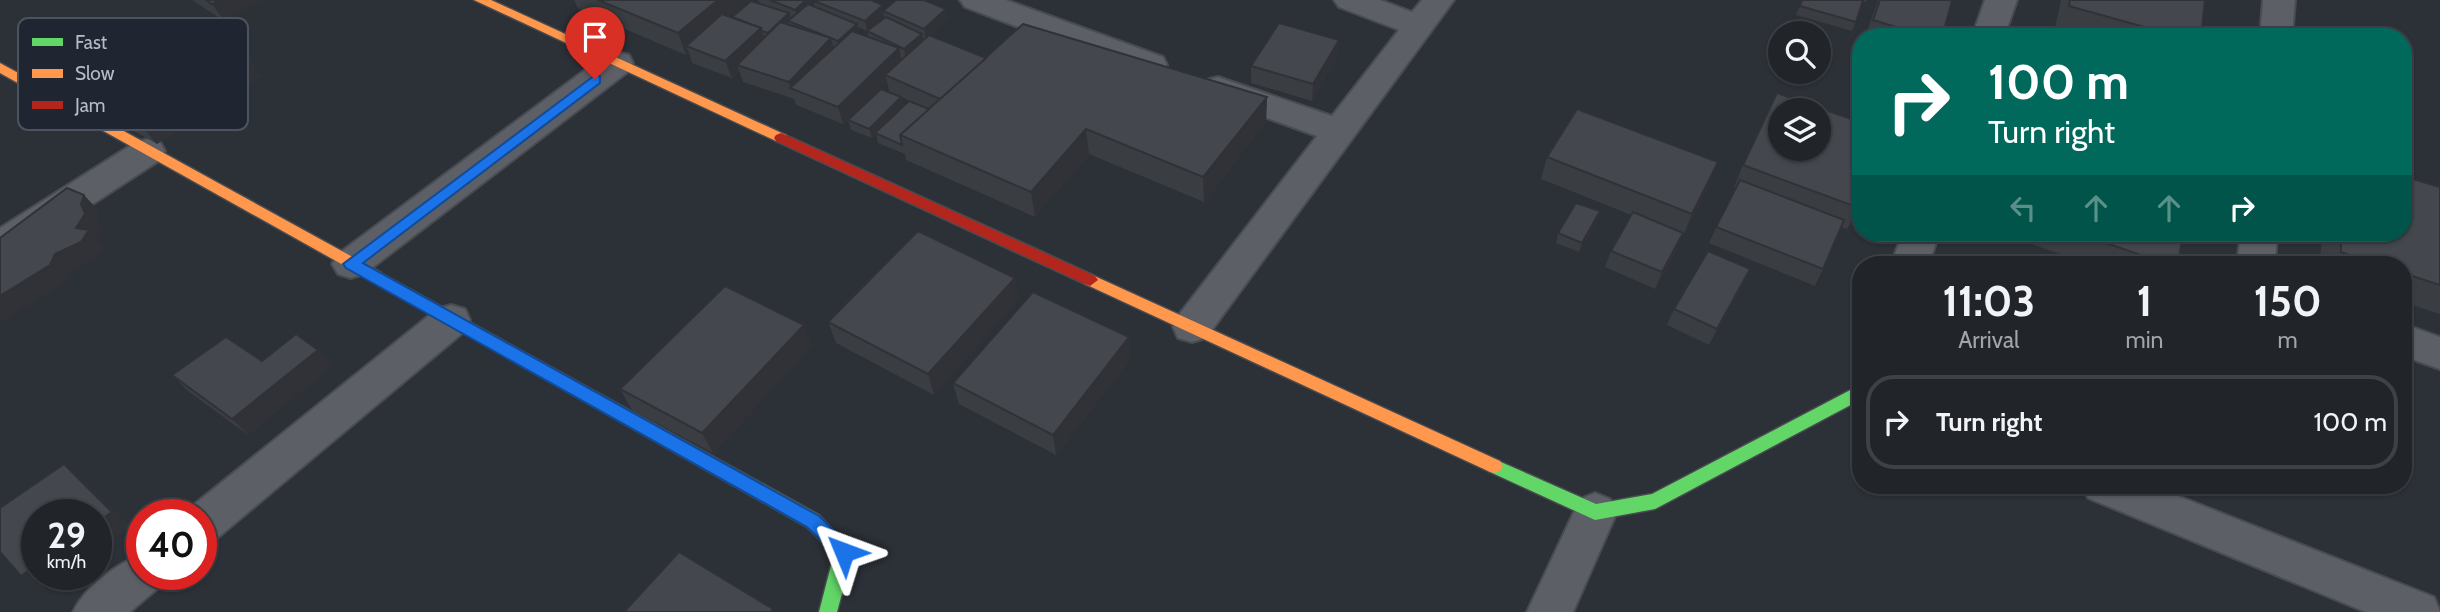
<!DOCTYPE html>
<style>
:root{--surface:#212429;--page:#2d3035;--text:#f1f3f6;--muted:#a2a4a8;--line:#3e4146}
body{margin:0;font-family:Cabin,sans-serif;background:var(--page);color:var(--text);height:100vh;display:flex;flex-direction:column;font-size:26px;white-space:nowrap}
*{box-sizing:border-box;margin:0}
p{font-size:23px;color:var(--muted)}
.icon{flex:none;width:38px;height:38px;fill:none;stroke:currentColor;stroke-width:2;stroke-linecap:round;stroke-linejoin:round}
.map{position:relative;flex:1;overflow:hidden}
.side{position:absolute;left:1852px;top:256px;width:560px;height:238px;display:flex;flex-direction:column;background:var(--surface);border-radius:28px;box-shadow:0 2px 5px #0004,0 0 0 2px var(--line)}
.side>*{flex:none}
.guide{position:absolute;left:1852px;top:28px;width:560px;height:214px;border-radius:28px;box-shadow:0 2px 5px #0004,0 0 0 2px var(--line);background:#00695c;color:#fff;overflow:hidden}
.controls{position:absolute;left:1768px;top:21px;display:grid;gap:14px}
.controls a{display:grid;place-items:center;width:63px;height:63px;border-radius:50%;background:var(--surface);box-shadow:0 2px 5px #0004,0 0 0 2px var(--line);font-size:35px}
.speed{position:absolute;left:21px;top:499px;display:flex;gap:14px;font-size:35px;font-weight:700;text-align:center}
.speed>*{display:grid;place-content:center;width:91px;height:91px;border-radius:50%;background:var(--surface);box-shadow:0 2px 5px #0004,0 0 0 2px var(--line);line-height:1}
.speed small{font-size:18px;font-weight:400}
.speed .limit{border:10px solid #d22;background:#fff;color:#111}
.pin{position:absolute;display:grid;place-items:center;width:60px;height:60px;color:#fff;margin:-72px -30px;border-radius:50% 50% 50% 0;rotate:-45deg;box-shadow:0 0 7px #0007}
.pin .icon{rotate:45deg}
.me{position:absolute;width:77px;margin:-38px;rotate:314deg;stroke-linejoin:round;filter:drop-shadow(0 0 5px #0008)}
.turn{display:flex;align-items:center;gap:24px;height:147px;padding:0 21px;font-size:32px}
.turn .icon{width:91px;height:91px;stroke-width:2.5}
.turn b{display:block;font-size:49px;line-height:60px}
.lanes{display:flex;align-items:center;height:66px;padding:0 21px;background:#0003;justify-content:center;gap:35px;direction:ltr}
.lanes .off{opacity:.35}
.eta{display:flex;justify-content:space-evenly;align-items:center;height:119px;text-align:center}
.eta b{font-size:42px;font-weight:700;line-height:49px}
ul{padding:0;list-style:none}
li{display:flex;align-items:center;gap:21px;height:94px;margin:0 14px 10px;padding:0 7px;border:4px solid var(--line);border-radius:28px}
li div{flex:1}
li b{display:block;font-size:26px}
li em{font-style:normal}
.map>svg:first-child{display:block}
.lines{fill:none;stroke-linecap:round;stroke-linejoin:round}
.street-casing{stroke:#484b50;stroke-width:4}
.fast-casing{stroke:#484b50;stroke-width:3}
.slow-casing{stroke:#484b50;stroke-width:3}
.jam-casing{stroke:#484b50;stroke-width:3}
.street{fill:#5c5f65;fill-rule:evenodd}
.fast{fill:#63d668;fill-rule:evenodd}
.slow{fill:#ff974d;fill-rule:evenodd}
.jam{fill:#b3261e;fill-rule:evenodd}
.wall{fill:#3a3e43;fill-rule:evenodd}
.shaded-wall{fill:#303237}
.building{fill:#44484e;stroke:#303237;stroke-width:2;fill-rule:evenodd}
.route{fill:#1a73e8;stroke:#114b97;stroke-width:2}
.key{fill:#202631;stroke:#4d535e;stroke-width:2}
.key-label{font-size:19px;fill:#b7bcc7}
</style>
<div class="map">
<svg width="2440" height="612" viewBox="0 0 2440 612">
<rect width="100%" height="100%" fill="#2c3037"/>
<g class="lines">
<g class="street-casing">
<g id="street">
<polygon points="960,0 1006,0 1163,57 1167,65 1163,73 1151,76 1139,73 965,7"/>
<polygon points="1334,0 1380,0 1412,12 1422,0 1454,0 1206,338 1192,342 1178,338 1173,327 1178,316 1317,136 1206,96 1201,88 1206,80 1218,77 1332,116 1399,30 1339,7"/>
<polygon points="1985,0 2017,0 2004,37 1972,37"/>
<polygon points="2263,0 2295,0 2292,37 2260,37"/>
<polygon points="617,52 629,55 633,63 629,71 364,274 351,278 338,274 332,264 338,254 605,55"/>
<polygon points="148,139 160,142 165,151 160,160 13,256 0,260 0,228 136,142"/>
<polygon points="1903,233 1939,233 1929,264 1891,264"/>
<polygon points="2241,233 2277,233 2275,264 2237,264"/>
<polygon points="451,305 465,309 470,320 465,331 216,539 201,544 201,514 184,514 186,511 437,309"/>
<polygon points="2403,324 2440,337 2440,369 2403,356"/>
<polygon points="2082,485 2150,485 2434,597 2440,612 2366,612 2088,498"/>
<polygon points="1595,493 1610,499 1617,512 1573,612 1527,612 1580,499"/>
<path d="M142,554V574H164L158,588L130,612H73C85,587 116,564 142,554Z"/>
</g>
</g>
<g class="fast-casing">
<g id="fast">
<polygon points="375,270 819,515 853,552 837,612 819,612 834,554 807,527 370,280 367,276"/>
<polygon points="1860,385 1860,400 1655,509 1595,520 1488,471 1485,466 1488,461 1494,459 1596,504 1652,494"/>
</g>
</g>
<g class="slow-casing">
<g id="slow">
<polygon points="474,0 491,0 786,135 788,138 786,141 776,141"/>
<polygon points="0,63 380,272 383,276 380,280 370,280 0,73"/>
<polygon points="1090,274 1500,461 1503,466 1500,471 1494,473 1488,471 1085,284 1082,280 1085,276"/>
</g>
</g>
<g class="jam-casing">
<polygon id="jam" points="781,133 1095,276 1098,280 1090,286 1085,284 776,141 774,138 776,135"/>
</g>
<use href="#street" class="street"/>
<use href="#fast" class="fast"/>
<use href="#slow" class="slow"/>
<use href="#jam" class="jam"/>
</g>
<g class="wall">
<polygon points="192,0 262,0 224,21"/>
<path d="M574,0H753L752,1L760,4L758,0H871L883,5L884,10L946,9L948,19L930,35L986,58L1267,97L1266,122L1204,202L1089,154L1035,217L906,160L905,154L878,143L876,134L872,138L851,130L848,120L889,92L887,81L843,124L796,105L794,99L743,82L739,71L732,78L692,63L689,53L686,55L578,9ZM884,16V18L867,31L869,37L859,34L858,27L867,31ZM901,97L929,109L904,106Z"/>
<polygon points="1802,0 1867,0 1866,2 1863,1 1856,22 1852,31 1796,15"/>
<polygon points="1878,0 1949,0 1942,37 1865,37"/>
<polygon points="2061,0 2205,0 2201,37 2086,37 2055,28"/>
<polygon points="1339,40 1337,57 1312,101 1251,83 1251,66"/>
<polygon points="245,54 261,76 157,144 99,111 80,89"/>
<polygon points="1547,157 1709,184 1683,236 1682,236 1677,250 1655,289 1605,267 1611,251 1631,215 1541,179"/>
<polygon points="1743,165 1860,205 1847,229 1841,227 1823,269 1815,286 1709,243 1716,227 1736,188 1734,187"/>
<polygon points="2440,187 2440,314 2403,302 2403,264 2320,264 2322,233 2403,233"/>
<polygon points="1600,211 1597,221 1579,252 1556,243 1558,233"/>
<polygon points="2000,233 2183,233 2178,264 2089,264"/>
<polygon points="1750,269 1742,286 1709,345 1667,325 1674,309"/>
<polygon points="1015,278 1019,299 934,395 836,343 828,322"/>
<polygon points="812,346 713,453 632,410 620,389"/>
<polygon points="318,350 332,366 248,435 188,391 172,375 262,361"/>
<polygon points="1131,358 1056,455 959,404 953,383"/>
</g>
<g class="shaded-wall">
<polygon points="219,0 262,0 224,21 212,4"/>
<polygon points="718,0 753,0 694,49 686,46 689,53 686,55 678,33"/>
<polygon points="806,0 816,0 814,1 815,4 798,19 795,10"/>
<polygon points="883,5 885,12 883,11 884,16 867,31 865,21"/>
<polygon points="946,9 948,19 926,38 924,29"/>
<polygon points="789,13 792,23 788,21 789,25 768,33"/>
<polygon points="857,24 859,33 840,51 838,41"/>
<polygon points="761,28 767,45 737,65 739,71 732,78 725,61"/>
<polygon points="922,34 924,43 906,58 904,49"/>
<polygon points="831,38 836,55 791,89 789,82"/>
<polygon points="1339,40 1337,57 1312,101 1313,84"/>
<polygon points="899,48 903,66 885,75 887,81 843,124 838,107"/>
<polygon points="245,54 261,76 157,144 138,122"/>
<polygon points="901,97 904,106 872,138 869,129"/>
<polygon points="1267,97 1266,122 1204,202 1203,177"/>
<polygon points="1086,129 1089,154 1035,217 1031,192"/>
<polygon points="1718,162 1709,184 1683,236 1692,214"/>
<polygon points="84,195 100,212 97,221 102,231 97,238 105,247 97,259 72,270 67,282 0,323 0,296 55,254 76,228"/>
<polygon points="1600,211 1597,221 1579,252 1582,243"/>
<polygon points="1683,233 1677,250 1655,289 1662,272"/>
<polygon points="1750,269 1742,286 1709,345 1717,329"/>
<polygon points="1015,278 1019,299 934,395 928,374"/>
<polygon points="804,325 812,346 713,453 702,433"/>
<polygon points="1129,337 1131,358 1056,455 1053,435"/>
<polygon points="318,350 332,366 248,435 232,419"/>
<polygon points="64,464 83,479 131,527 96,551 96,523"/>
<polygon points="37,565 37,574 64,574 42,590 21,576"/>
</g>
<g class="building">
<polygon points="206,0 219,0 212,4"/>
<polygon points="598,0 718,0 678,33"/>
<polygon points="770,0 806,0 795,10"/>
<polygon points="816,0 871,0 883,5 865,21 814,1"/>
<polygon points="896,0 924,0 946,9 924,29 883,11"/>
<polygon points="1802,0 1863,0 1856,22 1800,6"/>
<polygon points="1880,0 1949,0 1952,1 1942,37 1929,37 1873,20"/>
<polygon points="2070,0 2205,0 2201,37 2180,37 2069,6"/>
<polygon points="751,1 789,13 768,33 762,31 761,28 732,17"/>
<polygon points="808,4 857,24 838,41 788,21"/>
<polygon points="722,14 761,28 725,61 686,46"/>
<polygon points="886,17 922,34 904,49 867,31"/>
<polygon points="780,22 831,38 789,82 737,65"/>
<polygon points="1279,23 1339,40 1313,84 1251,66"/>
<polygon points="1023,24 1267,97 1203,177 1086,129 1031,192 900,135"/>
<polygon points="852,31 899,48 838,107 790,88"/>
<polygon points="929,35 986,58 940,99 885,75"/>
<polygon points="881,89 901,97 869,129 848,120"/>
<path d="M1777,93L1860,122V205L1859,208L1743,165ZM1780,110H1818V149H1780Z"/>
<polygon points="909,101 929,109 900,135 902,145 875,133"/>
<polygon points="1577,109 1718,162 1692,214 1547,157"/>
<polygon points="2403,176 2440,187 2440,285 2403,273 2403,264 2376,264 2341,252 2341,233 2403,233"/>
<polygon points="1740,180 1844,220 1823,269 1716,227"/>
<polygon points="67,188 84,195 81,204 85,214 76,228 89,230 81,242 55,254 50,265 0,296 0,238"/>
<polygon points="1576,203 1600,211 1582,243 1558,233"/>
<polygon points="1633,212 1683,233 1662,272 1611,251"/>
<polygon points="918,231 1015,278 928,374 828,322"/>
<polygon points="2077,233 2183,233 2178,264 2167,264"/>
<polygon points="1708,251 1750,269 1717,329 1674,309"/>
<polygon points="725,286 804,325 702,433 620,389"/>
<polygon points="1033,292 1129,337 1053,435 953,383"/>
<polygon points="296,334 318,350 232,419 172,375 226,337 262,361"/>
<polygon points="64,464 112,512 96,523 96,514 37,514 37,565 21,576 0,552 0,508"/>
<polygon points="679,552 773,609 771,612 624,612"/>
</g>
<polygon class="route" points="595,75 600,76 600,83 363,263 819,516 850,546 853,552 850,557 844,560 838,557 807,527 346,268 343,264"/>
<rect x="18" y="18" width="230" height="112" rx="10" class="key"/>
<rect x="32" y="38" width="31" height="8" fill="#63d668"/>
<rect x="32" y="69" width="31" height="9" fill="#ff974d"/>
<rect x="32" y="101" width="31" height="8" fill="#b3261e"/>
<g class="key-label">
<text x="75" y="49">Fast</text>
<text x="75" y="80">Slow</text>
<text x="75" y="112">Jam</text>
</g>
</svg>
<div class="controls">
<a><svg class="icon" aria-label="search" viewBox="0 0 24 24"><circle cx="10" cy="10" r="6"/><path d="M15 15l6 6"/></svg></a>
<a><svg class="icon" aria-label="layers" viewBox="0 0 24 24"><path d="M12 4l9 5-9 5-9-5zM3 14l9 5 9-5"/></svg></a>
</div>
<div class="speed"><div>29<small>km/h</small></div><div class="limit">40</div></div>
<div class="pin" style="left:595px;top:79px;background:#d93025"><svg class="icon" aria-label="arrive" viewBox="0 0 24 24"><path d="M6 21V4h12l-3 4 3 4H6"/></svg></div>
<svg class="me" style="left:844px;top:552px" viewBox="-20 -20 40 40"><path d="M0-17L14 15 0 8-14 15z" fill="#1a73e8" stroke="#fff" stroke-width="4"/></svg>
<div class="guide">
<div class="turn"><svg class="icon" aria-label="right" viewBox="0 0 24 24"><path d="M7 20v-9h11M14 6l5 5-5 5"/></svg><div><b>100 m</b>Turn right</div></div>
<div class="lanes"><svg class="icon off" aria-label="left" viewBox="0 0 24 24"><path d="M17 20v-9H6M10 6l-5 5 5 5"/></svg><svg class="icon off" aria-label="ahead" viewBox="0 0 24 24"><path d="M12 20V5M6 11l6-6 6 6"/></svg><svg class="icon off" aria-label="ahead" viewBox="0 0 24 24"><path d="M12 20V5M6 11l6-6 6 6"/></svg><svg class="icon" aria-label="right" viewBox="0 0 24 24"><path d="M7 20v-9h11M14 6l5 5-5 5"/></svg></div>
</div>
<section class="side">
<div class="eta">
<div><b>11:03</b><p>Arrival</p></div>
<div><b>1</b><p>min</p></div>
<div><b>150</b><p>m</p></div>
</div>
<ul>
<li><svg class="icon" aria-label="right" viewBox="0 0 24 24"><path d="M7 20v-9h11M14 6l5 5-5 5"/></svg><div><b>Turn right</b></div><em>100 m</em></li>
</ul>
</section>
</div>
